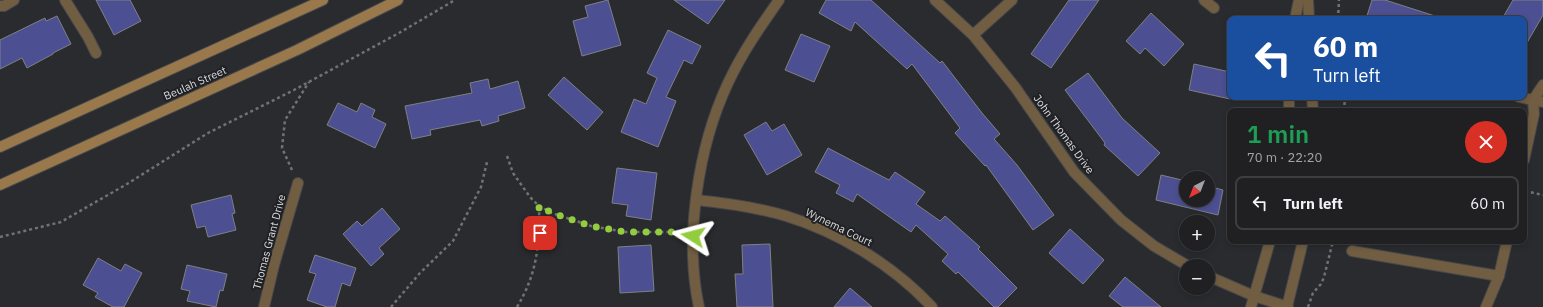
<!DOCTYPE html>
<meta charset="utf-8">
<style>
:root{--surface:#202022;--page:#28282a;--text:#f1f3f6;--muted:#a2a3a5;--line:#3d3e40}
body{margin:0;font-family:"IBM Plex Sans",sans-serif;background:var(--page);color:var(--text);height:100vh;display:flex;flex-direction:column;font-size:15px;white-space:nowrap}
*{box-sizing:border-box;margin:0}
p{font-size:13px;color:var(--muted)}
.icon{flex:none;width:22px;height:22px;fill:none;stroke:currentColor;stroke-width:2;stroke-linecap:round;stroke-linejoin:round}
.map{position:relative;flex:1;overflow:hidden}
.sheet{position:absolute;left:1227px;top:108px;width:300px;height:136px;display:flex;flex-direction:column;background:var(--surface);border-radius:8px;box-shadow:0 2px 6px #0003,0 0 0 1px var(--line)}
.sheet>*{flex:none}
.banner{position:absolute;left:1227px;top:16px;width:300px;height:84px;border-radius:8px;box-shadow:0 2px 6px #0003,0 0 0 1px var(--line);background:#1a4fa0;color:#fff;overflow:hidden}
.needle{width:26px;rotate:222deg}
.controls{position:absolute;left:1179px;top:171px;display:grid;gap:8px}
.controls a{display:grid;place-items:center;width:36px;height:36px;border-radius:50%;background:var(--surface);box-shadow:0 2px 6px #0003,0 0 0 1px var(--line);font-size:20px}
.pin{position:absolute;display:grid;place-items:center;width:34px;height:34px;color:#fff;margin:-17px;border-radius:8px;box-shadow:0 2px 6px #0006}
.me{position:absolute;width:44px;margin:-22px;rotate:279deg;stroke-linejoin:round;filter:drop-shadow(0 0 3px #0008)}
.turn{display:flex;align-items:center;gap:14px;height:84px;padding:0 20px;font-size:18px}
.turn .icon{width:52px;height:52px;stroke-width:2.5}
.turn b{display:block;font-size:28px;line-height:34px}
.round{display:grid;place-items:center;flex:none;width:42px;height:42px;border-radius:21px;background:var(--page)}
.summary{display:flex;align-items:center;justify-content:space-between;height:68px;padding:0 20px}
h1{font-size:24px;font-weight:600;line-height:30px;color:#1e9e55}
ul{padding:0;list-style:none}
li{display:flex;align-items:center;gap:12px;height:54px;margin:0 8px 6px;padding:0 12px;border:2px solid var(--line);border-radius:8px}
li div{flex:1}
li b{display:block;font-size:15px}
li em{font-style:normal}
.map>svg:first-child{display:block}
.building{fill:#4c5093;stroke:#7f8084}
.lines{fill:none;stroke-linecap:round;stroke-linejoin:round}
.service-casing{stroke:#46474a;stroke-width:12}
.minor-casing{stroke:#46474a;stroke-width:12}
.tertiary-casing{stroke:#46474a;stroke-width:12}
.secondary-casing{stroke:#46474a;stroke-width:12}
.path{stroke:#727275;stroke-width:2.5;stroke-dasharray:3 3;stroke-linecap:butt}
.service{stroke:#715e42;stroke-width:10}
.minor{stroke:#715e42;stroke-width:10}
.tertiary{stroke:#715e42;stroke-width:10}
.secondary{stroke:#99794c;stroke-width:10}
.route{stroke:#93cd3d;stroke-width:7;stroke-dasharray:0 12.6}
.labels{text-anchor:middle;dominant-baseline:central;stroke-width:4;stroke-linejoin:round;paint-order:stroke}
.street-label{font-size:11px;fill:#dbdbdd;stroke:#202124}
</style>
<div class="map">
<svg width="1543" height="307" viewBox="0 0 1543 307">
<rect width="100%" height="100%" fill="#2a2b2e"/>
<g class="building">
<polygon points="96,0 130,0 141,21 114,35"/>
<polygon points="608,0 621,45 582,56 573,21 588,17 585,6"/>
<polygon points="674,0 725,0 708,24"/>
<polygon points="826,0 871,0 940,63 942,61 982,113 1000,134 994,139 1017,165 1054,215 1033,230 986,165 985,166 955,133 960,128 912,64 907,69 855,22 851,31 819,13"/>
<polygon points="1069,0 1099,0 1051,68 1031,54"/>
<polygon points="1372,0 1385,0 1435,16 1434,19 1366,19"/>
<polygon points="1513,0 1543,0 1543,15 1524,48 1524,19 1502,19"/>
<polygon points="1151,13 1184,44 1164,66 1145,48 1140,54 1126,41"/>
<polygon points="57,16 71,44 53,53 53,54 27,68 22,58 0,69 0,40 45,18 46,21"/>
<polygon points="668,30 701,46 692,64 684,60 666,97 676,101 658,147 621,132 634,99 646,104 657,78 647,73"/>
<polygon points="801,34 830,46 814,82 785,70"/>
<polygon points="1194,64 1230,72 1230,99 1189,90"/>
<polygon points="1088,73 1122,118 1160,153 1138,176 1104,145 1105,143 1065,90"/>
<polygon points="564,77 603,112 587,130 548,95"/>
<polygon points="488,79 490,89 518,81 525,108 498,116 499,121 482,126 480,120 430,130 431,135 412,139 405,106 472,93 470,83"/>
<polygon points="338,103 357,112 361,103 375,110 372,117 386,124 375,148 327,125"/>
<polygon points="766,122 772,131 784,124 802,155 767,175 744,135"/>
<polygon points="828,148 889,180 895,172 925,192 916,204 940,221 945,216 980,247 978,249 1017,288 998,307 994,307 958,272 956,274 942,261 948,254 916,225 911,232 857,194 853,202 836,193 840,185 815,172"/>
<polygon points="617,168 657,173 651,220 626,216 628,205 612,203"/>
<polygon points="1161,175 1186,181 1186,200 1208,200 1208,186 1223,190 1218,215 1156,200"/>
<polygon points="231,195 235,213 232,214 236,230 208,237 205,226 197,228 191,205"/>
<polygon points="382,208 400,229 379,248 384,254 371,266 343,234 357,221 362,226"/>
<polygon points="1070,229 1104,260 1083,284 1049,253"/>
<polygon points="770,244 773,307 737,307 735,274 743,274 742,245"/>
<polygon points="651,245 654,291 620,293 618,247"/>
<polygon points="315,255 356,268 350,286 342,283 335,307 327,307 307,300 316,274 309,272"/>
<polygon points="98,258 121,271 125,264 142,273 124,307 113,307 95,297 98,293 83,285"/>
<polygon points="187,265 227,274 223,291 220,290 216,307 187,301 190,291 181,289"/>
<polygon points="1125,277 1161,307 1123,307 1109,296"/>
<polygon points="850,288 872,307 834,307"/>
</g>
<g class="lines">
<g class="service-casing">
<polyline id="service" points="65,0 88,37 96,53"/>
</g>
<g class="minor-casing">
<g id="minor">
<polyline points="935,0 973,35 1015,87 1074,172 1121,220 1154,246 1188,266"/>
<polyline points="1204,0 1214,8"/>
<polyline points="0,6 4,6 14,0"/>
<polyline points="973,35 1012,0"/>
<polyline points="1519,97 1543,102"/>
<polyline points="1524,160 1534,114 1533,100 1543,85"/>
<path d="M696,200C726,203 756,207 786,216C839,232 894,266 932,307"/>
<polyline points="1352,251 1499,276"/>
<polyline points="1208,276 1254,296 1288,307"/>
<polyline points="264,307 274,265 298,183"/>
<path d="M699,307C684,238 698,147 728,83C742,53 760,27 779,0"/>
<polyline points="1486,307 1499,276 1507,241"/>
</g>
</g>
<g class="tertiary-casing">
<g id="tertiary">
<polyline points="1308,0 1309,19"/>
<polyline points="1295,19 1299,0"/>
<polyline points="1312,97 1313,111"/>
<polyline points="1289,111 1289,97"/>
<polyline points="1251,307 1270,241"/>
<polyline points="1287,307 1303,241"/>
</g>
</g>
<g class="secondary-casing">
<g id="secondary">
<polyline points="0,147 323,0"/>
<polyline points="0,185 297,50 398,0"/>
</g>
</g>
<g class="path">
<polyline points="1338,19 1339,0"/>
<polyline points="1344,111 1345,97"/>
<polyline points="507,156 513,173 530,197 539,206 552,213 591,226 625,232 672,232 679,233"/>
<polyline points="292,170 282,148 285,120 309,82"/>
<polyline points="1525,191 1543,195"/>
<polyline points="0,237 61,222 127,184 208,133 294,90 399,33 455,0"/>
<polyline points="391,307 420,273 453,241 481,187 487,162"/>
<path d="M517,307C537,274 540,244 539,206"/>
<polyline points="1308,307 1313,293 1321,284 1324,277 1333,241"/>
</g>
<use href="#service" class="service"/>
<use href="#minor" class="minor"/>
<use href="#tertiary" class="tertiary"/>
<use href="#secondary" class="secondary"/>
</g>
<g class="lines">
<polyline class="route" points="540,233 539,206 552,213 591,226 625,232 672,232 693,236"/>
</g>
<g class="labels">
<g class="street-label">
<text transform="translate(195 83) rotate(-24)">Beulah Street</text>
<text transform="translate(1064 134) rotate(54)">John Thomas Drive</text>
<text transform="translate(839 227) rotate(26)">Wynema Court</text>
<text transform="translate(269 242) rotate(-75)">Thomas Grant Drive</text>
</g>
</g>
</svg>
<div class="controls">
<a><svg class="needle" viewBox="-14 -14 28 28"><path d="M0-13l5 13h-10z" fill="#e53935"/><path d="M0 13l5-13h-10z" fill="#a2a3a5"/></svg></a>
<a>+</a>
<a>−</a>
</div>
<div class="pin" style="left:540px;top:233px;background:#d93025"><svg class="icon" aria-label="arrive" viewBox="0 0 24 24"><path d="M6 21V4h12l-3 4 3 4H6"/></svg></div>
<svg class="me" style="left:693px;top:236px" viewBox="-20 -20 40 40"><path d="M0-17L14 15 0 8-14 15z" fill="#93cd3d" stroke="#fff" stroke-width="4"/></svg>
<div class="banner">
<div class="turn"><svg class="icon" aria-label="left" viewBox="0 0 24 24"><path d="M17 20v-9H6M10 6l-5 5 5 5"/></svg><div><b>60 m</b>Turn left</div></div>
</div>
<section class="sheet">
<div class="summary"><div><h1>1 min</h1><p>70 m · 22:20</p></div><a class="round" style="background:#d93025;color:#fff"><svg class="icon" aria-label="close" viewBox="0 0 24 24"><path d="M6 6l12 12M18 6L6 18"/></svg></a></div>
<ul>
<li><svg class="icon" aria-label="left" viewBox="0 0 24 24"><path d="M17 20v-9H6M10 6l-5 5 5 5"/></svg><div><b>Turn left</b></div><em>60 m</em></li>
</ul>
</section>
</div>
